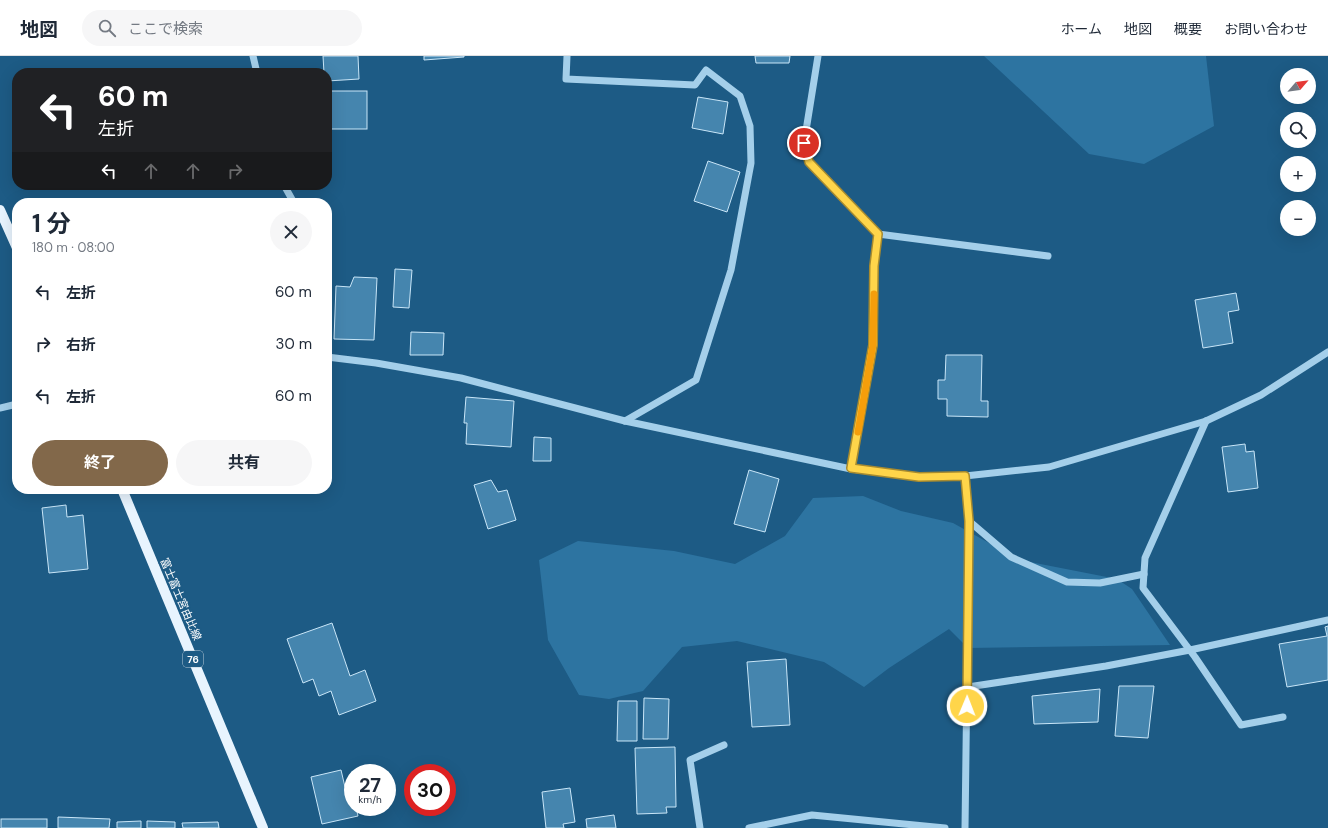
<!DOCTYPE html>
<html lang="ja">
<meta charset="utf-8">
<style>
:root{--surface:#fff;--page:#f6f6f7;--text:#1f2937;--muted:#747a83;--line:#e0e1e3;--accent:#82684a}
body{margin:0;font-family:"DM Sans","Noto Sans JP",sans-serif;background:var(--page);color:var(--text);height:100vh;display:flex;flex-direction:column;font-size:15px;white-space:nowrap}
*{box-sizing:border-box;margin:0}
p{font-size:13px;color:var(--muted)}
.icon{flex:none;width:22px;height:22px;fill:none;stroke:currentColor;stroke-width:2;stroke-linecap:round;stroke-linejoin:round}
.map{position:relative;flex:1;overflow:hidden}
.sheet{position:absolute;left:12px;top:142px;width:320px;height:296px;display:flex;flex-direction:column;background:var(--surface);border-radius:16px;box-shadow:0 4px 16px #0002}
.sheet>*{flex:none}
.top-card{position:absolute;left:12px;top:12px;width:320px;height:122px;border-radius:16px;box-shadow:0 4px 16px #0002;background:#202124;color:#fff;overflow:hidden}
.needle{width:26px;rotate:62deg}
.tools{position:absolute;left:1280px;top:12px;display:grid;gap:8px}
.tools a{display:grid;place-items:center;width:36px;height:36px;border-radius:50%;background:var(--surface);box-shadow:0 4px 16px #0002;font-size:20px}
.speed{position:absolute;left:344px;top:708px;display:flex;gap:8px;font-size:20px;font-weight:700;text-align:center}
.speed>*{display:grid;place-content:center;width:52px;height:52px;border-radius:50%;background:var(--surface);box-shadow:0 4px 16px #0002;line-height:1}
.speed small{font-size:10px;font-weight:400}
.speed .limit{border:6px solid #d22;background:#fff;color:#111}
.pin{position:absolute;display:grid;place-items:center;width:34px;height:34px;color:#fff;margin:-17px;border:2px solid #fff;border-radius:50%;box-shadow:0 1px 4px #0007}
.me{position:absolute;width:44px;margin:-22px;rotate:1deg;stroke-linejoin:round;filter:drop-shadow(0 0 3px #0008)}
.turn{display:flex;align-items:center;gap:14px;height:84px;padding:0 20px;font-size:18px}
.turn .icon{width:52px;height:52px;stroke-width:2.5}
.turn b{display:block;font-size:28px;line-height:34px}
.lanes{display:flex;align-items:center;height:38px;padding:0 20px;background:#0003;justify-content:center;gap:20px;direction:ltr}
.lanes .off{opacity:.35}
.round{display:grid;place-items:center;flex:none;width:42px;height:42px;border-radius:21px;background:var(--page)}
.head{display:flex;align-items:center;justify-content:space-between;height:68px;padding:0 20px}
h1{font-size:24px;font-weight:700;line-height:30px}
.button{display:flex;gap:8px;margin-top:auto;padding:8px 20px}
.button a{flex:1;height:46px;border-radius:24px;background:var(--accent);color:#fff;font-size:16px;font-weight:700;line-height:46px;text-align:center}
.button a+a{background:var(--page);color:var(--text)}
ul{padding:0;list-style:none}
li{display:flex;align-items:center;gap:12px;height:52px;padding:0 20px}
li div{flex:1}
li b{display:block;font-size:15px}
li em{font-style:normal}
header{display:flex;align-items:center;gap:24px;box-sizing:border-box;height:56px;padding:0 20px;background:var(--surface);border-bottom:1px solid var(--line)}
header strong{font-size:19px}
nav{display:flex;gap:22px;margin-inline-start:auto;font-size:14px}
.search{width:280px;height:36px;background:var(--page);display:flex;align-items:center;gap:10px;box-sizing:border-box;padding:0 14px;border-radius:22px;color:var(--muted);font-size:15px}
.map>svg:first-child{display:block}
.green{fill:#2d74a1}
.building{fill:#4585ae;stroke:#c9e6f8}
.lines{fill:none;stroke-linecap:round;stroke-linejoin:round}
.minor{stroke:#a4cfea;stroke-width:7}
.major{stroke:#e8f4fe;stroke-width:10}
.route-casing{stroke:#a68a30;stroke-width:10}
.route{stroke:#ffd54a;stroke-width:7}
.slow{stroke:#f59e0b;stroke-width:7}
.labels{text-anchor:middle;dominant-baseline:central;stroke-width:4;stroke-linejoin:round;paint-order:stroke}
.shield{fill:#1d5b85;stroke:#bbceda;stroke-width:1}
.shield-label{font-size:10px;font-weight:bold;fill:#fff}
.street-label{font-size:11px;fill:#fff;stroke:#1d5b85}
</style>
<header>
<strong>地図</strong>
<div class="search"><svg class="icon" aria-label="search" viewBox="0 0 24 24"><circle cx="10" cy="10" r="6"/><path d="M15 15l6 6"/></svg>ここで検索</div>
<nav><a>ホーム</a><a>地図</a><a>概要</a><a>お問い合わせ</a></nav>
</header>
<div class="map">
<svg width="1328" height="772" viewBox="0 0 1328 772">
<rect width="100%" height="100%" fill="#1d5b85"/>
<g class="green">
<polygon points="984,0 1206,0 1214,70 1144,108 1089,98"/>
<polygon points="863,440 901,455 953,467 1020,504 1117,523 1132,533 1170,589 968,592 949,573 889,612 864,631 824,606 737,585 682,591 643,635 609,643 579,639 548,584 539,504 578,485 674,495 735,508 785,480 813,442"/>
</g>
<g class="building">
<polygon points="323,0 358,0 359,23 327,25 327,17 324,17"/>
<polygon points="424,0 464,0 464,1 424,4"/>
<polygon points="755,0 790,0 789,7 756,7"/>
<rect x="330" y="35" width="37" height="38"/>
<polygon points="698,41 728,46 723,78 692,72"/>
<polygon points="708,105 740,116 727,156 694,145"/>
<polygon points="395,213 412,214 409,252 393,251"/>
<polygon points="354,221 377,222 374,284 334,283 336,230 350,231"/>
<polygon points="1236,237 1239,254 1228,256 1233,287 1203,292 1195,244"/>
<polygon points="411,276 444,277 443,299 410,299"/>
<polygon points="946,299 982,299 981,345 988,345 988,361 947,360 947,343 938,343 938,324 945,324"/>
<polygon points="466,341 514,345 511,391 466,388 467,367 464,367"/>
<polygon points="534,381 551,382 551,405 533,405"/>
<polygon points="1245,388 1246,396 1254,395 1258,432 1228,436 1222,391"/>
<polygon points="749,414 779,423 765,476 734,468"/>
<polygon points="491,424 498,436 507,434 516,464 488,473 474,429"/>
<polygon points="66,449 67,461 83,459 88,513 49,517 42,452"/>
<polygon points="332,567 350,620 365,614 376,645 339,659 331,635 319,640 313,623 303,627 287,583"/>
<polygon points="1328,570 1328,624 1287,631 1279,588 1327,580 1325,571"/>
<polygon points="786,603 790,669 752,671 747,606"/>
<polygon points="1119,630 1154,630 1148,682 1115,680"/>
<polygon points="1100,633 1098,666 1034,668 1032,640"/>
<polygon points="644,642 669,643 668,683 643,683"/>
<polygon points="618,645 637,645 637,685 617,685"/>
<polygon points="675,691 676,751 666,751 667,757 637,758 635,692"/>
<polygon points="341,714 345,731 351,730 353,751 356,751 358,760 322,768 311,721"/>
<polygon points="570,732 575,766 563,768 564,772 546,772 542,736"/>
<polygon points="614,759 616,772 587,772 586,763"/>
<polygon points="58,761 110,763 109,772 58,772"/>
<rect x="1" y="763" width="46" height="9"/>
<polygon points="141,765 141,772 117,772 117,766"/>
<polygon points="147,765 175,766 175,772 147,772"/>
<polygon points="218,766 219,772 183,772 182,767"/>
</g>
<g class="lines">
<g class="minor">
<polyline points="253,0 257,17"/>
<polyline points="567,0 566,23 695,29 706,14 740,40 750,70 751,107 731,214 696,324 625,365"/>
<polyline points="818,0 804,87 809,106 878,178 874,209 873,289 851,413"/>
<polyline points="284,129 294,147"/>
<polyline points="878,178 1048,200"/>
<polyline points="327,301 376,307 461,322 625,365 851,413 919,421 965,420 1049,411 1206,365 1261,339 1328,296"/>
<polyline points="0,352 17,348"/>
<polyline points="1206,365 1145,502 1143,532 1195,601 1241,669 1283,661"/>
<polyline points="969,465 1011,501 1067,526 1100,527 1144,518"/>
<polyline points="968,631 1106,610 1190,594 1328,564"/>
<polyline points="700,772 690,704 724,689"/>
<polyline points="749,772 812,759 945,772"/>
<polyline points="965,772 969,465 965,420"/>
</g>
<g class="major">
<polyline points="0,154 17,192"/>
<polyline points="122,433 263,772"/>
</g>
</g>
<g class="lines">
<g class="route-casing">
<polyline id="route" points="804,87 809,106 878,178 874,210 873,289 851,412 919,421 965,420 969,465 967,650"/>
</g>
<use href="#route" class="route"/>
<polyline class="slow" points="858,376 873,289 874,238"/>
</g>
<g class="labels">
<rect class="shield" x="183" y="595" width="20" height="16" rx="3"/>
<g class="shield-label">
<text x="193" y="603">76</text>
</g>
<g class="street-label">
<text transform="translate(181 543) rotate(67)">富士富士宮由比線</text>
</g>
</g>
</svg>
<div class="tools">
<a><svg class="needle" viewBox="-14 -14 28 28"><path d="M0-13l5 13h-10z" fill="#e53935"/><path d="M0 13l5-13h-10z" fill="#747a83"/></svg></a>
<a><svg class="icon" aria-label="search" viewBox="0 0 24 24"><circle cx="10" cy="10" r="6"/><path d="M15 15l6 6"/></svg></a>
<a>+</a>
<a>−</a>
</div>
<div class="speed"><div>27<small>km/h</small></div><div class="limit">30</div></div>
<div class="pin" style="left:804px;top:87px;background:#d93025"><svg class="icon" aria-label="arrive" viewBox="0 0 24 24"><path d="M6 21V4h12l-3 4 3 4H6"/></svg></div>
<svg class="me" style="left:967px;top:650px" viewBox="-20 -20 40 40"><circle r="17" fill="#ffd54a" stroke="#fff" stroke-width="3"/><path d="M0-11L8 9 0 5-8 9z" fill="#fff"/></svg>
<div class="top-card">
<div class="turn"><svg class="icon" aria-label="left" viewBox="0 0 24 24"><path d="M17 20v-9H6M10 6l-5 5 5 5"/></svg><div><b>60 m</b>左折</div></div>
<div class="lanes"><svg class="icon" aria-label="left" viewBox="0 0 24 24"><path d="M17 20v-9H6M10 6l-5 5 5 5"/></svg><svg class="icon off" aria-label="ahead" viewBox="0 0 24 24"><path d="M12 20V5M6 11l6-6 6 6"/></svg><svg class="icon off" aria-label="ahead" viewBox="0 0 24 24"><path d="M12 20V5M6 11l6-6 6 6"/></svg><svg class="icon off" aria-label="right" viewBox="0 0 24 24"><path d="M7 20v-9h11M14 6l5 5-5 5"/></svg></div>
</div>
<section class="sheet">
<div class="head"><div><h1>1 分</h1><p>180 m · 08:00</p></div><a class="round"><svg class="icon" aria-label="close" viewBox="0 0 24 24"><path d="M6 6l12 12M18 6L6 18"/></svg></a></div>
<ul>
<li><svg class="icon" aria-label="left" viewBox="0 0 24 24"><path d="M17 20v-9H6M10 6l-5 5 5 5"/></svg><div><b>左折</b></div><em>60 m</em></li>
<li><svg class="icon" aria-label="right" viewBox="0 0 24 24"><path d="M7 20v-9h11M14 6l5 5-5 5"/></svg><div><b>右折</b></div><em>30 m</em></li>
<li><svg class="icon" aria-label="left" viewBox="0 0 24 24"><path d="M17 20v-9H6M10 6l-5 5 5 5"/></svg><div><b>左折</b></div><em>60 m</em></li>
</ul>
<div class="button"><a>終了</a><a>共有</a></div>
</section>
</div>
